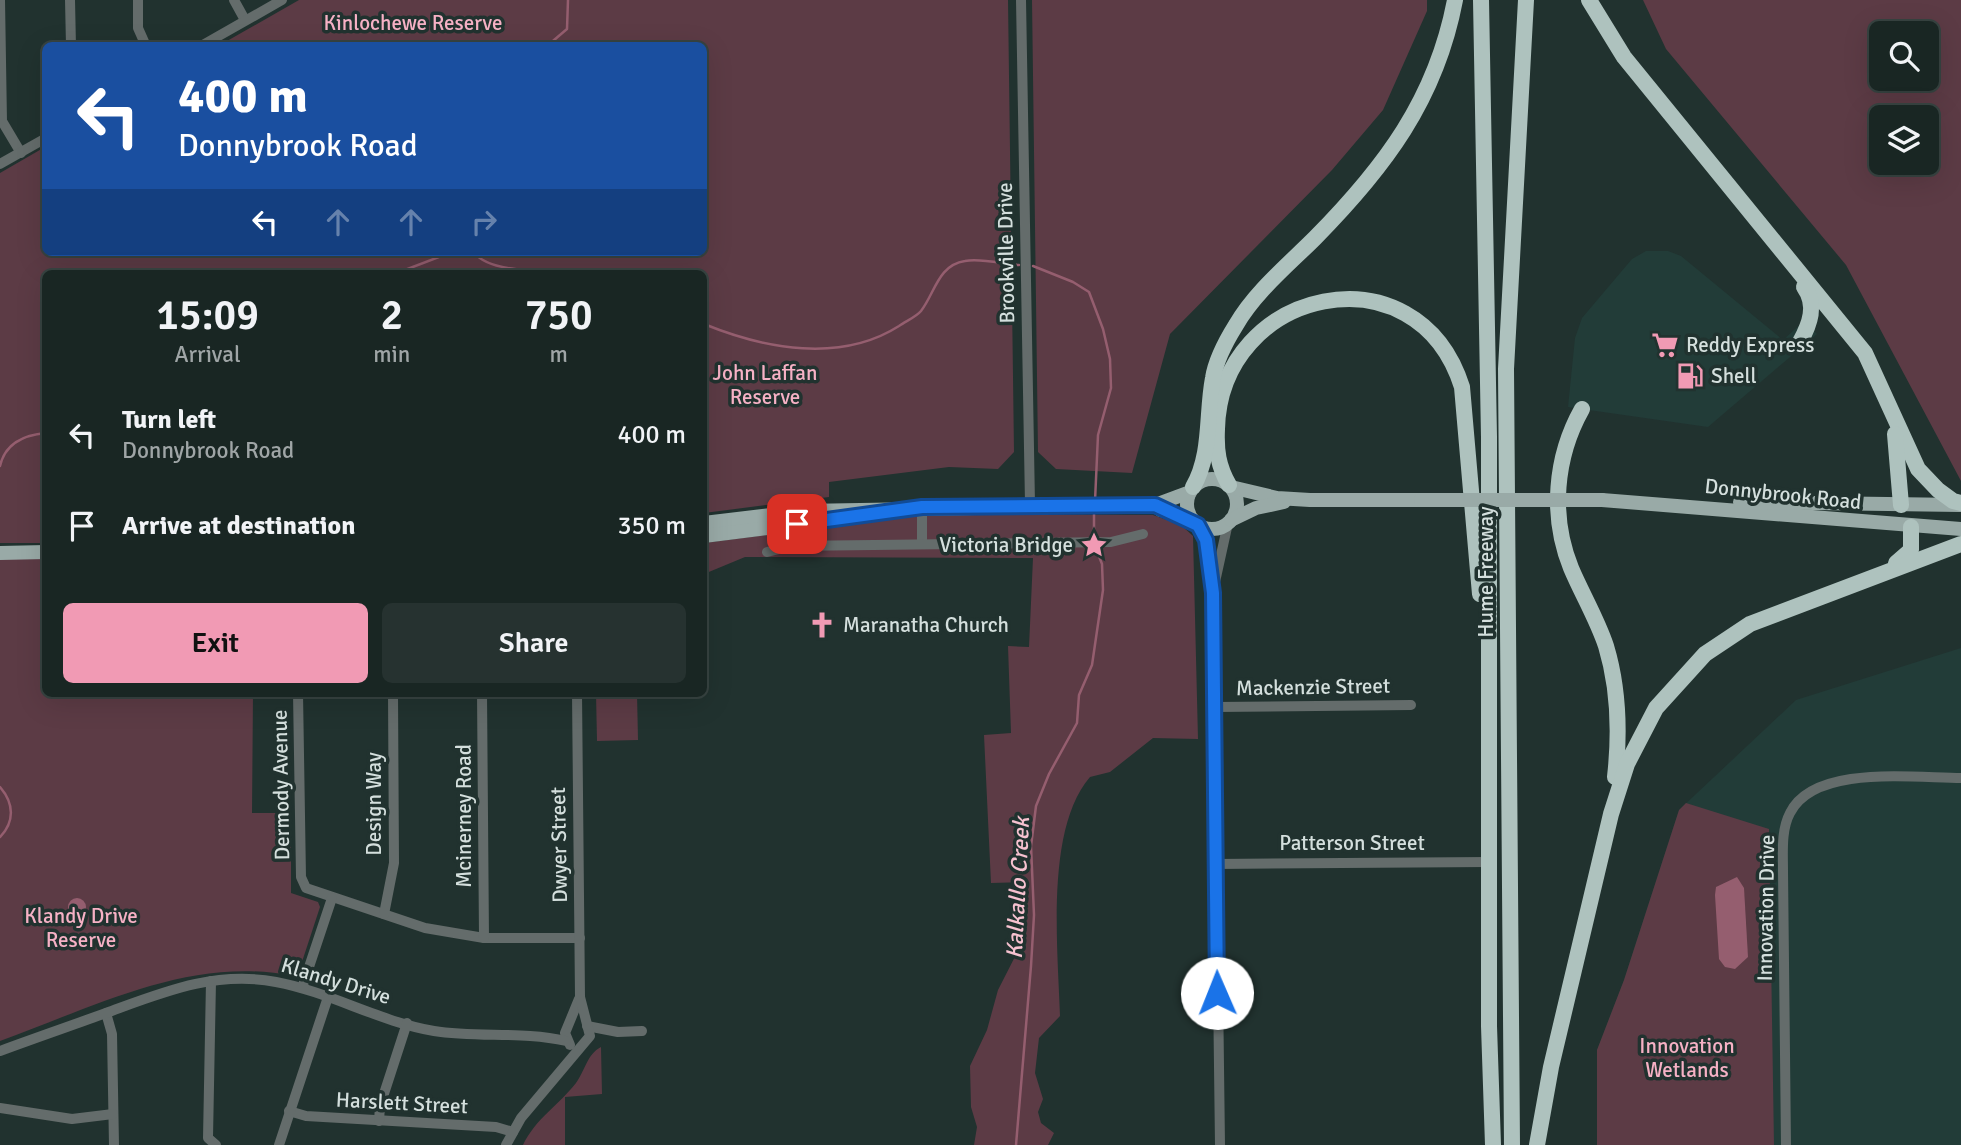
<!DOCTYPE html>
<style>
:root{--surface:#192623;--page:#263230;--text:#f1f3f6;--muted:#9fa5a6;--line:#374341;--accent:#f19ab4}
body{margin:0;font-family:Signika,sans-serif;background:var(--page);color:var(--text);height:100vh;display:flex;flex-direction:column;font-size:26px;white-space:nowrap}
*{box-sizing:border-box;margin:0}
p{font-size:23px;color:var(--muted)}
.icon{flex:none;width:38px;height:38px;fill:none;stroke:currentColor;stroke-width:2;stroke-linecap:round;stroke-linejoin:round}
.map{position:relative;flex:1;overflow:hidden}
.drawer{position:absolute;left:42px;top:270px;width:665px;height:427px;display:flex;flex-direction:column;background:var(--surface);border-radius:10px;box-shadow:0 7px 28px #0002,0 0 0 2px var(--line)}
.drawer>*{flex:none}
.top-card{position:absolute;left:42px;top:42px;width:665px;height:214px;border-radius:10px;box-shadow:0 7px 28px #0002,0 0 0 2px var(--line);background:#1a4fa0;color:#fff;overflow:hidden}
.controls{position:absolute;left:1869px;top:21px;display:grid;gap:14px}
.controls a{display:grid;place-items:center;width:70px;height:70px;border-radius:10px;background:var(--surface);box-shadow:0 7px 28px #0002,0 0 0 2px var(--line);font-size:35px}
.pin{position:absolute;display:grid;place-items:center;width:60px;height:60px;color:#fff;margin:-30px;border-radius:14px;box-shadow:0 4px 10px #0006}
.me{position:absolute;width:77px;margin:-38px;rotate:359deg;stroke-linejoin:round;filter:drop-shadow(0 0 5px #0008)}
.turn{display:flex;align-items:center;gap:24px;height:147px;padding:0 21px;font-size:32px}
.turn .icon{width:91px;height:91px;stroke-width:2.5}
.turn b{display:block;font-size:49px;line-height:60px}
.lanes{display:flex;align-items:center;height:66px;padding:0 21px;background:#0003;justify-content:center;gap:35px;direction:ltr}
.lanes .off{opacity:.35}
.eta{display:flex;justify-content:space-evenly;align-items:center;height:119px;text-align:center}
.eta b{font-size:42px;font-weight:600;line-height:49px}
.button{display:flex;gap:14px;margin-top:auto;padding:14px 21px}
.button a{flex:1;height:80px;border-radius:10px;background:var(--accent);color:#111;font-size:28px;font-weight:600;line-height:80px;text-align:center}
.button a+a{background:var(--page);color:var(--text)}
ul{padding:0;list-style:none}
li{display:flex;align-items:center;gap:21px;height:91px;padding:0 21px}
li div{flex:1}
li b{display:block;font-size:26px}
li em{font-style:normal}
.map>svg:first-child{display:block}
.built{fill:#223c38}
.green{fill:#5c3b45;fill-rule:evenodd}
.water{fill:#955e6f}
.lines{fill:none;stroke-linecap:round;stroke-linejoin:round}
.stream{stroke:#955e6f;stroke-width:2.5}
.minor{stroke:#646c6b;stroke-width:10}
.major{stroke:#99aaa7;stroke-width:14}
.highway{stroke:#aec2be;stroke-width:16}
.major-bridge{stroke:#99aaa7;stroke-width:14}
.route-casing{stroke:#114b97;stroke-width:18}
.route{stroke:#1a73e8;stroke-width:12}
.labels{text-anchor:middle;dominant-baseline:central;stroke-width:7;stroke-linejoin:round;paint-order:stroke}
.park-label{font-size:21px;fill:#f6b1c5;stroke:#21322f}
.street-label{font-size:21px;fill:#d4dfdd;stroke:#21322f}
.poi-label{font-size:21px;fill:#d4dfdd;stroke:#21322f;text-anchor:start}
.water-label{font-size:23px;font-style:italic;fill:#f7c2d0;stroke:#21322f}
</style>
<div class="map">
<svg width="1961" height="1145" viewBox="0 0 1961 1145">
<rect width="100%" height="100%" fill="#21322f"/>
<g class="built">
<polygon points="1646,251 1668,251 1681,256 1783,340 1804,321 1817,334 1708,427 1568,407 1575,338 1582,318 1632,259"/>
<polygon points="1961,648 1961,1145 1597,1145 1597,1050 1624,980 1679,810 1796,700"/>
</g>
<g class="green">
<polygon points="299,0 1008,0 1014,452 998,469 949,467 829,482 829,497 704,513 704,273 46,273 45,543 0,543 0,173 45,147 46,252 704,252 704,46 220,45"/>
<polygon points="1032,0 1427,0 1427,11 1383,110 1332,170 1170,334 1132,473 1056,469 1038,452"/>
<path d="M1643,0H1961V481L1846,265L1666,49ZM1881,33H1927V79H1881ZM1881,117H1927V163H1881Z"/>
<path d="M927,514L1153,515L1181,525L1193,536L1198,739L1153,738L1110,772L1090,777C1045,829 1058,949 1060,1016L1039,1038L1035,1073L1043,1099L1038,1112L1041,1123L1054,1133L1048,1145H974L977,1127L971,1107L970,1066L987,1030L998,990L1025,937V882L991,883L984,735L1011,733L1008,646L1029,647L1033,558L745,557L704,574V543Z"/>
<path d="M0,556L45,558L46,693H253L252,813H287L291,817V893L318,902L320,907L298,974L293,976C191,955 94,1007 0,1041Z"/>
<polygon points="596,693 637,693 638,740 597,741"/>
<polygon points="1686,803 1769,829 1774,1145 1597,1145 1597,1050 1624,980 1679,810"/>
<path d="M601,1047L602,1094L565,1097V1145H523C536,1118 559,1105 576,1083C585,1071 587,1054 601,1047Z"/>
</g>
<g class="water">
<polygon points="1737,877 1744,888 1748,957 1735,969 1725,967 1719,959 1715,895 1716,887"/>
<circle cx="77" cy="907" r="9"/>
</g>
<g class="lines">
<g class="stream">
<polyline points="547,46 567,29 568,0"/>
<path d="M474,252C490,276 557,269 587,273"/>
<polyline points="1033,266 1073,282 1089,292 1103,329 1110,359 1111,388 1098,435 1095,501"/>
<polyline points="397,273 452,252"/>
<path d="M704,324C765,349 841,363 899,326C906,321 916,317 921,311C935,293 938,265 965,261C981,258 1003,264 1019,265"/>
<path d="M0,466C5,444 23,435 46,433"/>
<polyline points="1094,511 1094,539"/>
<path d="M0,787C14,803 15,822 0,837"/>
<polyline points="1016,1145 1031,966 1034,915 1031,846 1036,806 1049,774 1077,723 1079,695 1092,665 1103,590 1102,564 1095,546"/>
</g>
<g class="minor">
<polyline points="0,0 2,121 21,153"/>
<polyline points="70,0 71,46"/>
<polyline points="138,0 138,28 146,46"/>
<polyline points="234,0 245,20"/>
<polyline points="1021,0 1030,504"/>
<polyline points="201,46 282,0"/>
<polyline points="0,164 46,138"/>
<polyline points="922,507 922,544"/>
<polyline points="1198,525 1206,540 1213,593 1220,1145"/>
<polyline points="767,552 791,546 1111,542 1143,534"/>
<polyline points="1215,582 1228,523"/>
<polyline points="298,693 301,877 306,888 425,928 484,938 580,938"/>
<polyline points="482,693 484,938"/>
<polyline points="1215,707 1411,705"/>
<polyline points="1215,864 1489,862"/>
<polyline points="384,914 394,863 393,693"/>
<polyline points="211,981 208,1138 216,1145"/>
<polyline points="302,988 332,898"/>
<polyline points="106,1013 112,1034 114,1145"/>
<polyline points="587,1026 618,1032 642,1031"/>
<polyline points="570,1045 565,1033 579,999"/>
<path d="M0,1051C35,1038 70,1026 106,1013C161,993 215,970 276,982C330,992 380,1022 434,1031C478,1038 523,1031 566,1041"/>
<polyline points="0,1108 72,1119 113,1114"/>
<polyline points="289,1111 306,1116 496,1127 513,1132"/>
<polyline points="379,1121 380,1106 407,1023"/>
<polyline points="279,1145 328,997"/>
<polyline points="506,1145 521,1118 590,1036 580,997 577,693"/>
<path d="M1786,1145L1783,871C1783,852 1781,830 1790,813C1814,764 1915,778 1961,778"/>
</g>
<g class="major">
<circle cx="1212" cy="504" r="25"/>
<polyline points="1231,487 1277,498 1310,500 1421,500"/>
<polyline points="1602,500 1961,529"/>
<polyline points="1740,502 1961,505"/>
<polyline points="1155,505 1161,510 1195,522"/>
<polyline points="1231,520 1256,508 1284,502"/>
<polyline points="704,523 803,511 1155,505 1190,492"/>
<polyline points="704,536 855,517"/>
<polyline points="0,553 46,552"/>
</g>
<g class="highway">
<polyline points="1481,0 1489,437 1489,1026 1493,1145"/>
<polyline points="1589,0 1624,57 1865,353 1918,469 1938,490 1953,501 1961,503"/>
<path d="M1800,342C1810,324 1817,305 1804,287"/>
<path d="M1582,409C1555,457 1550,516 1571,568C1582,594 1597,619 1606,646C1619,689 1620,732 1615,777"/>
<polyline points="1895,434 1901,505"/>
<path d="M1229,485C1218,466 1216,450 1217,429C1220,288 1417,244 1462,387L1480,594"/>
<path d="M1193,487C1212,454 1206,414 1213,378C1216,359 1226,341 1236,325C1255,292 1288,265 1315,238C1384,168 1436,100 1455,0"/>
<polyline points="1896,563 1911,550 1911,527"/>
<polyline points="1512,1145 1506,369 1526,0"/>
<polyline points="1537,1145 1551,1067 1611,814 1627,764 1656,708 1705,654 1750,624 1961,544"/>
</g>
<polyline class="major-bridge" points="1421,500 1602,500"/>
</g>
<g class="lines">
<g class="route-casing">
<polyline id="route" points="797,524 922,507 1155,505 1198,525 1206,540 1213,593 1217,993"/>
</g>
<use href="#route" class="route"/>
</g>
<defs>
<g id="supermarket-bare" transform="scale(2.1)"><path d="M-6-5.5h2.5l.6 2H6L4.5 2H-2.5L-4.4-4H-6ZM-1.5 3.2a1.3 1.3 0 1 0 .1 0ZM3 3.2a1.3 1.3 0 1 0 .1 0Z" fill="#f19ab4" stroke="#21322f" stroke-width="2.5" paint-order="stroke"/></g>
<g id="fuel-bare" transform="scale(2.1)"><path d="M-5.5-6h7V0h2V4h1.3V-2.5L3-4.5l.8-.8L6-3V5H2.5V1h-1V6h-7ZM-4.2-4.7v3.2H.2V-4.7Z" fill="#f19ab4" stroke="#21322f" stroke-width="2.5" paint-order="stroke"/></g>
<g id="sight-bare" transform="scale(2.1)"><path d="M0-6L1.8-2.2L6-1.7L2.9 1.2L3.7 5.4L0 3.3L-3.7 5.4L-2.9 1.2L-6-1.7L-1.8-2.2Z" fill="#f19ab4" stroke="#21322f" stroke-width="2.5" paint-order="stroke"/></g>
<g id="church-bare" transform="scale(2.1)"><path d="M-1.2-6h2.4v3.5h3.3v2.4h-3.3V6h-2.4V-.1h-3.3v-2.4h3.3Z" fill="#f19ab4" stroke="#21322f" stroke-width="2.5" paint-order="stroke"/></g>
</defs>
<g fill-rule="evenodd">
<use href="#supermarket-bare" x="1665" y="345"/>
<use href="#fuel-bare" x="1690" y="376"/>
<use href="#sight-bare" x="1094" y="545"/>
<use href="#church-bare" x="822" y="625"/>
</g>
<g class="labels">
<g class="park-label">
<text x="413" y="23">Kinlochewe Reserve</text>
<text x="765" y="373">John Laffan<tspan x="765" dy="24">Reserve</tspan></text>
<text x="81" y="916">Klandy Drive<tspan x="81" dy="24">Reserve</tspan></text>
<text x="1687" y="1046">Innovation<tspan x="1687" dy="24">Wetlands</tspan></text>
</g>
<g class="street-label">
<text transform="translate(1006 253) rotate(-91)">Brookville Drive</text>
<text transform="translate(1783 494) rotate(6)">Donnybrook Road</text>
<text transform="translate(1486 572) rotate(-90)">Hume Freeway</text>
<text transform="translate(1313 687) rotate(-1)">Mackenzie Street</text>
<text transform="translate(281 785) rotate(-91)">Dermody Avenue</text>
<text transform="translate(374 804) rotate(-90)">Design Way</text>
<text transform="translate(464 816) rotate(-90)">Mcinerney Road</text>
<text x="1352" y="843">Patterson Street</text>
<text transform="translate(559 845) rotate(-91)">Dwyer Street</text>
<text transform="translate(1766 908) rotate(-89)">Innovation Drive</text>
<text transform="translate(336 981) rotate(17)">Klandy Drive</text>
<text transform="translate(402 1103) rotate(3)">Harslett Street</text>
</g>
<g class="poi-label">
<text x="1686" y="345">Reddy Express</text>
<text x="1711" y="376">Shell</text>
<text x="1073" y="545" text-anchor="end">Victoria Bridge</text>
<text x="843" y="625">Maranatha Church</text>
</g>
<g class="water-label">
<text transform="translate(1018 888) rotate(-87)">Kalkallo Creek</text>
</g>
</g>
</svg>
<div class="controls">
<a><svg class="icon" aria-label="search" viewBox="0 0 24 24"><circle cx="10" cy="10" r="6"/><path d="M15 15l6 6"/></svg></a>
<a><svg class="icon" aria-label="layers" viewBox="0 0 24 24"><path d="M12 4l9 5-9 5-9-5zM3 14l9 5 9-5"/></svg></a>
</div>
<div class="pin" style="left:797px;top:524px;background:#d93025"><svg class="icon" aria-label="arrive" viewBox="0 0 24 24"><path d="M6 21V4h12l-3 4 3 4H6"/></svg></div>
<svg class="me" style="left:1217px;top:993px" viewBox="-20 -20 40 40"><circle r="19" fill="#fff"/><path d="M0-13L10 11 0 6-10 11z" fill="#1a73e8"/></svg>
<div class="top-card">
<div class="turn"><svg class="icon" aria-label="left" viewBox="0 0 24 24"><path d="M17 20v-9H6M10 6l-5 5 5 5"/></svg><div><b>400 m</b>Donnybrook Road</div></div>
<div class="lanes"><svg class="icon" aria-label="left" viewBox="0 0 24 24"><path d="M17 20v-9H6M10 6l-5 5 5 5"/></svg><svg class="icon off" aria-label="ahead" viewBox="0 0 24 24"><path d="M12 20V5M6 11l6-6 6 6"/></svg><svg class="icon off" aria-label="ahead" viewBox="0 0 24 24"><path d="M12 20V5M6 11l6-6 6 6"/></svg><svg class="icon off" aria-label="right" viewBox="0 0 24 24"><path d="M7 20v-9h11M14 6l5 5-5 5"/></svg></div>
</div>
<section class="drawer">
<div class="eta">
<div><b>15:09</b><p>Arrival</p></div>
<div><b>2</b><p>min</p></div>
<div><b>750</b><p>m</p></div>
</div>
<ul>
<li><svg class="icon" aria-label="left" viewBox="0 0 24 24"><path d="M17 20v-9H6M10 6l-5 5 5 5"/></svg><div><b>Turn left</b><p>Donnybrook Road</p></div><em>400 m</em></li>
<li><svg class="icon" aria-label="arrive" viewBox="0 0 24 24"><path d="M6 21V4h12l-3 4 3 4H6"/></svg><div><b>Arrive at destination</b></div><em>350 m</em></li>
</ul>
<div class="button"><a>Exit</a><a>Share</a></div>
</section>
</div>
